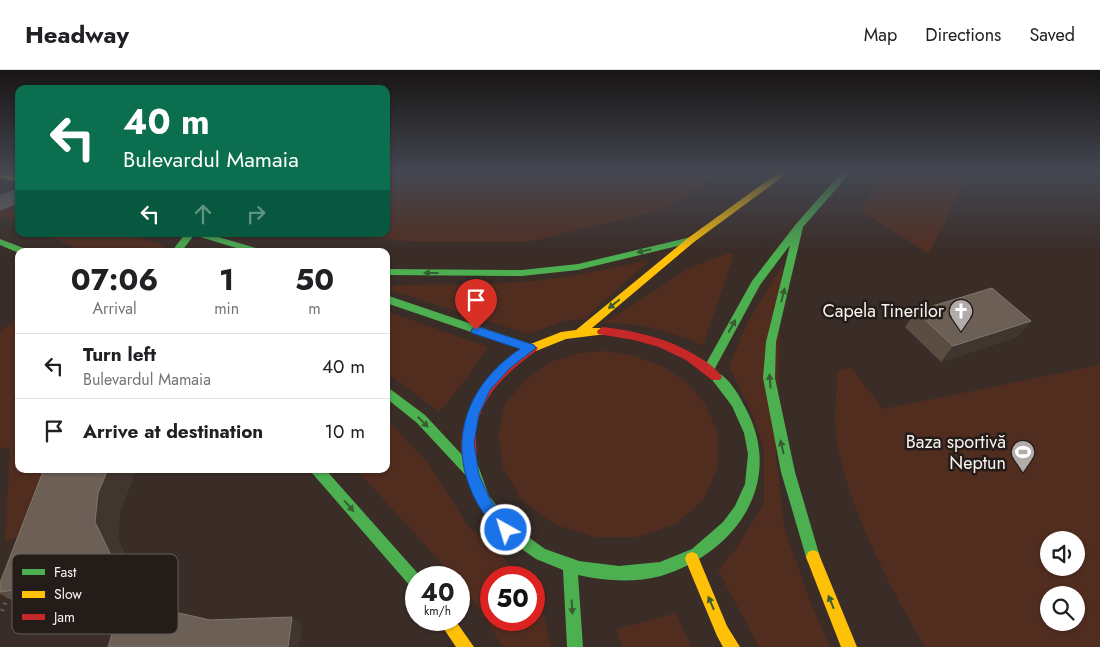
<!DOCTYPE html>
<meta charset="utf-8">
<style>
:root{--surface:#fff;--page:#f6f6f6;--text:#202124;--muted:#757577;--line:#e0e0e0}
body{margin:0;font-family:Jost,sans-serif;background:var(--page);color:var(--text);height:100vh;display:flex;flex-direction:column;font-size:19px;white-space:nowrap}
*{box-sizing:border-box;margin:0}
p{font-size:16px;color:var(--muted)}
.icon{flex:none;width:28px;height:28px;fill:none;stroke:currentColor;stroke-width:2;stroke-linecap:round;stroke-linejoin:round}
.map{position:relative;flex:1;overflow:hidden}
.panel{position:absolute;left:15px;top:178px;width:375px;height:225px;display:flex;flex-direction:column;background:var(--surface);border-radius:10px;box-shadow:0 1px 4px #0004}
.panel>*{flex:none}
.hud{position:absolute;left:15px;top:15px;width:375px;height:152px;border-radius:10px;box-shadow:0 1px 4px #0004;background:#0b6e4f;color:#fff;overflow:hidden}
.buttons{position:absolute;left:1040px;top:461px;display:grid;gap:10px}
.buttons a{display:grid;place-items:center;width:45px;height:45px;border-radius:50%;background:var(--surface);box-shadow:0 1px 4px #0004;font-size:25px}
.speed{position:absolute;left:405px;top:496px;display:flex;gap:10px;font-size:25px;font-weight:700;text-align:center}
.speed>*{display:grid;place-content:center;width:65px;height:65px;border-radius:50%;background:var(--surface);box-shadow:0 1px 4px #0004;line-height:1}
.speed small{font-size:12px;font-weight:400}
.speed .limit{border:8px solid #d22;background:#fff;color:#111}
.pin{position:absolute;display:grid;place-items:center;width:42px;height:42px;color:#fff;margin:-51px -21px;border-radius:50% 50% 50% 0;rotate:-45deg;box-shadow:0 0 5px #0007}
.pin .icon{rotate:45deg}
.me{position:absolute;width:55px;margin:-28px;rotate:321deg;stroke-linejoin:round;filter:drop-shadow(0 0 4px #0008)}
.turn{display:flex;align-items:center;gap:18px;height:105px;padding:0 25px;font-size:22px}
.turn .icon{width:65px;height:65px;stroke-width:2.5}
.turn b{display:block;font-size:35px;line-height:42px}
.lanes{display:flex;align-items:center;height:48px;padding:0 25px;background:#0003;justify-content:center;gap:25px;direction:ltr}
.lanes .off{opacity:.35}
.eta{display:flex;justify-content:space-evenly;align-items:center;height:85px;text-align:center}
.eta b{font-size:30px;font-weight:700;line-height:35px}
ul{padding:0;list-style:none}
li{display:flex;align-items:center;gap:15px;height:65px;padding:0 25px;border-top:1px solid var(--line)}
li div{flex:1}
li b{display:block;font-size:19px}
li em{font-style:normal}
header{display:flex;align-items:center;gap:30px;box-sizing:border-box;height:70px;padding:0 25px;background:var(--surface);border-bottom:1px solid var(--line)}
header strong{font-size:24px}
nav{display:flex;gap:28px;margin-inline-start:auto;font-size:18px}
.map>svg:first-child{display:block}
.built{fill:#3a2c27;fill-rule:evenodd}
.green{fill:#512d20;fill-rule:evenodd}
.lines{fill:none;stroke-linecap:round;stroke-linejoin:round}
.path{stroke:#615d5e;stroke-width:4;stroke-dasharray:2 5;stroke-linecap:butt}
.street{fill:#656465;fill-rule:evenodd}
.fast{fill:#4caf50;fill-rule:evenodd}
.slow{fill:#ffc107;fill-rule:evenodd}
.jam{fill:#c62828;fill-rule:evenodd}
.wall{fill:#5b4d42}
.shaded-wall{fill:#41362f}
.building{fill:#6c5f55;stroke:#82766d}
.oneway{fill:#365e32}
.route{fill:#1a73e8;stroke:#114b97}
.labels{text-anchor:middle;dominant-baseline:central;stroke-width:5;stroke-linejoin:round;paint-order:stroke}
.poi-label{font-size:18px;fill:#f9f3f1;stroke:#241c19;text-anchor:end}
.key{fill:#241c19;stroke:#645c5a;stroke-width:1}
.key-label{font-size:14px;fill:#f9f3f1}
</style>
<header>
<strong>Headway</strong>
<nav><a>Map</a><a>Directions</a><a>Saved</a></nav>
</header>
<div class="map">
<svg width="1100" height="577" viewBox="0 0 1100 577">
<rect width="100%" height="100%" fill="#2b2625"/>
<path class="built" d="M0,102H19V164H386V102H1100V577H0ZM19,181H386V399H19ZM1049,470H1076V498H1049ZM416,508H459V550H416ZM491,508H534V550H491ZM1049,525H1076V552H1049Z"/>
<g class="green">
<polygon points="386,102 725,102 662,140 528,172 418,172 331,164 386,164"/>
<polygon points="886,102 969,102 929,184 860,140"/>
<polygon points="0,124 19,130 19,153 0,146"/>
<polygon points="43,164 125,164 164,175 161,181 84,181"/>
<path d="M729,183L734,185L703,275C668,261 643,253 604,253L689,198Z"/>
<path d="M650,190L584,249L564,251L529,264L386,219V216C435,213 484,216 532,211C572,207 611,198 650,190Z"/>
<polygon points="782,195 776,385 784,457 810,531 830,577 759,577 718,500 735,480 764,434 764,377 749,336 729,297 746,255"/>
<polygon points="386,241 488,277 467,308 439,342 386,302"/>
<polygon points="19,248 19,399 53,399 26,463 5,472 10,377 0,379 0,261"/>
<polygon points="606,281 635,286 662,296 686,312 705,333 718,364 718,397 704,429 676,454 637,467 594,467 554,454 522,430 503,398 498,365 505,334 525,310 551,292 578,283"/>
<path d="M1100,295V577H925C891,519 849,440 837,373C833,353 837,322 837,301L851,297L883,339ZM1049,470H1076V498H1049ZM1049,525H1076V552H1049Z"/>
<polygon points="386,348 428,393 468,456 499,483 520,507 491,508 491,550 534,550 534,525 544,546 551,577 503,577 474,531 459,513 459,508 454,507 356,399 386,399"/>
<polygon points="676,543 691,577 622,577 616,559"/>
</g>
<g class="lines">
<polyline class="path" points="2,541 9,524"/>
<polygon class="street" points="19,118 19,133 0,141 0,125"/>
<g class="fast">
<polygon points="842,102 851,102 803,157 776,272 775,308 795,402 820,487 818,492 813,494 808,492 806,487 781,402 763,308 766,272 790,175 760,215 713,302 705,302 703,299 752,211 796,154"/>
<polygon points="185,164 208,164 259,179 261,181 246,181 194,165 182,181 172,181"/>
<polygon points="691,167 696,170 694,172 578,200 522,206 386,205 386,199 522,200 578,194"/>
<polygon points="0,169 26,179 28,181 19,181 19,183 0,175"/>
<polygon points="386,225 534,275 536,278 530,282 386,233"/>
<path d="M716,302C729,307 739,325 745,337C786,412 736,483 661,506C634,513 604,511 578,505L583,577H567L563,500L536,489L503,466L479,434L470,410L417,353L386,328V316L425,345L465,388L470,385L475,387L489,426L513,456L545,479L579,491L619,496L660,492L692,479L723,452L735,436L745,414L748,384L744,363L732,336L710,307L712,304Z"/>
<polygon points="311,399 325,399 421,507 416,508 416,519 411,517 312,403"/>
</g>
<g class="slow">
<polygon points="0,102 19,107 19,112 0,108"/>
<polygon points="779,102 789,102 694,172 592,258 606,258 607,261 606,264 566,269 536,281 528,281 526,278 528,275 561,262 576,260 688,168"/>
<polygon points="813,480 818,482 857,577 841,577 806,487 808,482"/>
<polygon points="692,482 697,484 727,556 740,577 723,577 717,566 685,489 687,484"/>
<polygon points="438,550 455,550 474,577 456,577"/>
</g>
<g class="jam">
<path d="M602,257C639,261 674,270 705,291C711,295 718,301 722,307L720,310H712L686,290L659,277L634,270L598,264L597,261Z"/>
<path d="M532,274L538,278L536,281C510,300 483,323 477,356C474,368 479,386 475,395L470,397L465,395C447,357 495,285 532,274Z"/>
</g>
</g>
<g class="wall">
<polygon points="916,241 1031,251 1017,267 941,292 905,257"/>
<polygon points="44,399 139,399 134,405 120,441 118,470 143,520 26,537 0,524 0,513"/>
</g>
<g class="shaded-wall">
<polygon points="1031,251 1017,267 941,292 953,276"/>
<polygon points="108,399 139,399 134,405 120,441 118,470 143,520 120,504 95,452 98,423"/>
<polygon points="292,547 302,556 299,577 288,577"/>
</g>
<g class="building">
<polygon points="992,218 1031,251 953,276 916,241"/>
<polygon points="44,399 108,399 98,423 95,452 120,504 0,522 0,513"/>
<polygon points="124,524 157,538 210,550 292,547 288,577 108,577"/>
</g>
<defs><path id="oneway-solid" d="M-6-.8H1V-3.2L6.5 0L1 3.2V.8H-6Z" transform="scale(1.25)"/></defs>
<g class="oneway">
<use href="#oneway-solid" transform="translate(644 181) rotate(167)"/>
<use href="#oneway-solid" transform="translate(431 203) rotate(-180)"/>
<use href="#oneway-solid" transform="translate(783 225) rotate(-76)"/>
<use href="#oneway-solid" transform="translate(614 234) rotate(141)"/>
<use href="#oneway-solid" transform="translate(732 256) rotate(-61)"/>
<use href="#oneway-solid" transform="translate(770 311) rotate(-95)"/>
<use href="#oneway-solid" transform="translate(423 352) rotate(45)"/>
<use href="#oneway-solid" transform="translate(782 377) rotate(-103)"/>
<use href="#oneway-solid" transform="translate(349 436) rotate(49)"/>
<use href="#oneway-solid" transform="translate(831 532) rotate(-112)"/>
<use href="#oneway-solid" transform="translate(711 533) rotate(-113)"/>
<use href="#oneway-solid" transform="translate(572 537) rotate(87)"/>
</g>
<linearGradient id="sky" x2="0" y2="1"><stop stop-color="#181514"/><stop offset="0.56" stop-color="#444751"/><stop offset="1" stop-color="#444751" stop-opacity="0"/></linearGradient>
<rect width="1100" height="183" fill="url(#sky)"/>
<path class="route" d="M476,256L534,275L536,278L510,298L490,320L479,344L474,373L479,405L490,429L513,460L511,465L506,467L501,465C494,456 486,447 480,438C444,378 464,316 520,279L472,263L471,260Z"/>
<defs>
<g id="church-pin" transform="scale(1.25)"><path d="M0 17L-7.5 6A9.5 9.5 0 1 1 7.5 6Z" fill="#b1abaa" stroke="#241c19"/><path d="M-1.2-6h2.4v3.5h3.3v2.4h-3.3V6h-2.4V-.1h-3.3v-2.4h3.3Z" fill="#fff"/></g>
<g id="stadium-pin" transform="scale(1.25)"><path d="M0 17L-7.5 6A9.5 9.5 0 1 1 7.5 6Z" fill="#b1abaa" stroke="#241c19"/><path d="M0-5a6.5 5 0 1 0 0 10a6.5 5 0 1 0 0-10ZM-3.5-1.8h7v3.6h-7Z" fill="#fff"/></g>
</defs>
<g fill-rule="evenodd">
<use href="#church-pin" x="961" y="241"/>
<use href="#stadium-pin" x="1023" y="382"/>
</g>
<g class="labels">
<g class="poi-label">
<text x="944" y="241">Capela Tinerilor</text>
<text x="1006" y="372">Baza sportivă<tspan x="1006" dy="21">Neptun</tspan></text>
</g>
</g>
<rect x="12" y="484" width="166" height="80" rx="8" class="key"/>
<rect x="22" y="499" width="23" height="6" fill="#4caf50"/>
<rect x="22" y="521" width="23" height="7" fill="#ffc107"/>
<rect x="22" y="544" width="23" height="6" fill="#c62828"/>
<g class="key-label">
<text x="54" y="507">Fast</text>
<text x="54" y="529">Slow</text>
<text x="54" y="552">Jam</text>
</g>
</svg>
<div class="buttons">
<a><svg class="icon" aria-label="sound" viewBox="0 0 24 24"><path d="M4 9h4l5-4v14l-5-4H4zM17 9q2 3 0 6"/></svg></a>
<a><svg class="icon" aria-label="search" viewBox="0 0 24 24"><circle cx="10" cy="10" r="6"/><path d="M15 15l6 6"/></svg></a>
</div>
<div class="speed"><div>40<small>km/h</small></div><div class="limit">50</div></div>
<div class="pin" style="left:476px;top:260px;background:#d93025"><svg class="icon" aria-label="arrive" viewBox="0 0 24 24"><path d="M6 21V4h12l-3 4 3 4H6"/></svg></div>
<svg class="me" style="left:506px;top:460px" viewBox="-20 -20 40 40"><circle r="17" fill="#1a73e8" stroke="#fff" stroke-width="3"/><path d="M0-11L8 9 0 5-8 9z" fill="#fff"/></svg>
<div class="hud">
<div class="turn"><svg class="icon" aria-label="left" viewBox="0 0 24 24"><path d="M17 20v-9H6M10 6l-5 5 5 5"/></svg><div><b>40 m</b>Bulevardul Mamaia</div></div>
<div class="lanes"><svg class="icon" aria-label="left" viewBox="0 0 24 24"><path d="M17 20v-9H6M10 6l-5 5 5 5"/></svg><svg class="icon off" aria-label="ahead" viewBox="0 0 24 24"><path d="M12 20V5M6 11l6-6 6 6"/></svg><svg class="icon off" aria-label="right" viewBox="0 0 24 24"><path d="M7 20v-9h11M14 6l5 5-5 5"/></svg></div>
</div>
<section class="panel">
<div class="eta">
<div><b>07:06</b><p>Arrival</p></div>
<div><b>1</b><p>min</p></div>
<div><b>50</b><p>m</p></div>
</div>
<ul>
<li><svg class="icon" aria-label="left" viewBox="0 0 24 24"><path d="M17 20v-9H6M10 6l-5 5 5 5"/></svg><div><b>Turn left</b><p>Bulevardul Mamaia</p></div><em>40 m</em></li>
<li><svg class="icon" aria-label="arrive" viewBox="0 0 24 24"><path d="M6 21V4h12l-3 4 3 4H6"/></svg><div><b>Arrive at destination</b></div><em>10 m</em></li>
</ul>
</section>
</div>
